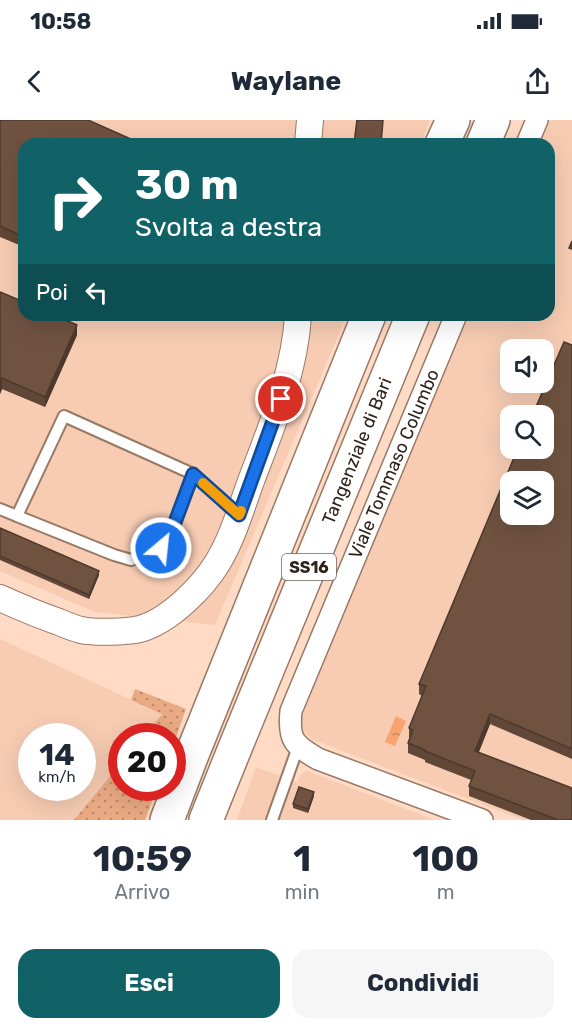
<!DOCTYPE html>
<html lang="it">
<style>
:root{--surface:#fff;--page:#f6f6f7;--text:#1f2937;--muted:#747a83;--accent:#116267}
body{margin:0;font-family:Rubik,sans-serif;background:var(--page);color:var(--text);height:100vh;display:flex;flex-direction:column;font-size:22px;white-space:nowrap}
*{box-sizing:border-box;margin:0}
p{font-size:20px;color:var(--muted)}
.icon{flex:none;width:33px;height:33px;fill:none;stroke:currentColor;stroke-width:2;stroke-linecap:round;stroke-linejoin:round}
.map{position:relative;height:700px;overflow:hidden}
.details{display:flex;flex-direction:column;background:var(--surface);flex:1}
.details>*{flex:none}
.top-card{position:absolute;left:18px;top:18px;width:537px;height:183px;border-radius:18px;box-shadow:0 6px 24px #0002;background:#116267;color:#fff;overflow:hidden}
.buttons{position:absolute;left:500px;top:219px;display:grid;gap:12px}
.buttons a{display:grid;place-items:center;width:54px;height:54px;border-radius:12px;background:var(--surface);box-shadow:0 6px 24px #0002;font-size:30px}
.speed{position:absolute;left:18px;top:603px;display:flex;gap:12px;font-size:30px;font-weight:700;text-align:center}
.speed>*{display:grid;place-content:center;width:78px;height:78px;border-radius:50%;background:var(--surface);box-shadow:0 6px 24px #0002;line-height:1}
.speed small{font-size:15px;font-weight:400}
.speed .limit{border:9px solid #d22;background:#fff;color:#111}
.pin{position:absolute;display:grid;place-items:center;width:51px;height:51px;color:#fff;margin:-26px;border:3px solid #fff;border-radius:50%;box-shadow:0 2px 6px #0007}
.me{position:absolute;width:66px;margin:-33px;rotate:28deg;stroke-linejoin:round;filter:drop-shadow(0 0 4px #0008)}
.turn{display:flex;align-items:center;gap:21px;height:126px;padding:0 18px;font-size:27px}
.turn .icon{width:78px;height:78px;stroke-width:2.5}
.turn b{display:block;font-size:42px;line-height:51px}
.then{display:flex;align-items:center;height:57px;padding:0 18px;background:#0003;gap:12px;font-size:22px}
.eta{display:flex;justify-content:space-evenly;align-items:center;height:102px;text-align:center}
.eta b{font-size:36px;font-weight:700;line-height:42px}
.cta{display:flex;gap:12px;margin-top:auto;padding:12px 18px}
.cta a{flex:1;height:69px;border-radius:18px;background:var(--accent);color:#fff;font-size:24px;font-weight:700;line-height:69px;text-align:center}
.cta a+a{background:var(--page);color:var(--text)}
.status{display:flex;justify-content:space-between;align-items:center;height:42px;padding:0 30px;background:var(--surface);direction:ltr}
.status svg{height:16px;fill:currentColor}
header{display:flex;justify-content:space-between;align-items:center;height:78px;padding:0 18px;background:var(--surface);font-size:27px;font-weight:700}
.map>svg:first-child{display:block}
.built{fill:#f7ccb3;fill-rule:evenodd}
.grass{fill:url(#grass-dots)}
.water{fill:url(#water-ripples)}
.lines{fill:none;stroke-linecap:round;stroke-linejoin:round}
.service-casing{stroke:#997965;stroke-width:14}
.minor-casing{stroke:#997965;stroke-width:24}
.tertiary-casing{stroke:#997965;stroke-width:28}
.trunk-casing{stroke:#997965;stroke-width:36}
.service{stroke:#fff;stroke-width:10}
.minor{stroke:#fff;stroke-width:21}
.tertiary{stroke:#fff;stroke-width:26}
.trunk{stroke:#fff;stroke-width:33}
.wall{fill:#604737}
.shaded-wall{fill:#4e392d}
.building{fill:#705240;stroke:#4e392d;stroke-width:1.5;fill-rule:evenodd}
.route-casing{stroke:#114b97;stroke-width:15}
.route{stroke:#1a73e8;stroke-width:10}
.slow{stroke:#f59e0b;stroke-width:10}
.labels{text-anchor:middle;dominant-baseline:central;stroke-width:6;stroke-linejoin:round;paint-order:stroke}
.shield{fill:#fff;stroke:#6e655f;stroke-width:1.5}
.shield-label{font-size:16px;font-weight:bold;fill:#30231b}
.street-label{font-size:18px;fill:#30231b;stroke:#fff}
</style>
<div class="status"><b>10:58</b><svg viewBox="0 0 49 12"><path d="M0 12V9h3v3zM5 12V6h3v6zM10 12V3h3v9zM15 12V0h3v12zM26 1h20v11H26zM47 4h2v5h-2z"/></svg></div>
<header><svg class="icon" aria-label="back" viewBox="0 0 24 24"><path d="M15 5l-7 7 7 7"/></svg>Waylane<svg class="icon" aria-label="share" viewBox="0 0 24 24"><path d="M12 15V3M7 8l5-5 5 5M5 13v7h14v-7"/></svg></header>
<div class="map">
<svg width="572" height="700" viewBox="0 0 572 700">
<defs>
<pattern id="grass-dots" width="8" height="8" patternUnits="userSpaceOnUse" patternTransform="scale(1.5)"><rect width="8" height="8" fill="#eaab84"/><path d="M2 2h.1M6 6h.1" fill="none" stroke="#be8b6b" stroke-width="1.8" stroke-linecap="round"/></pattern>
<pattern id="water-ripples" width="26" height="14" patternUnits="userSpaceOnUse" patternTransform="scale(1.5)"><rect width="26" height="14" fill="#f7a470"/><path d="M2 4q2-2 4 0t4 0M15 11q2-2 4 0t4 0" fill="none" stroke="#c8855b"/></pattern>
</defs>
<rect width="100%" height="100%" fill="#ffdac5"/>
<g class="built">
<polygon points="0,0 430,0 420,24 24,24 24,195 347,195 215,505 95,492 0,451"/>
<path d="M550,0H572V700H523L311,619L304,611L301,598L469,195H549V24H540ZM510,230H543V262H510ZM510,296H543V328H510ZM510,362H543V394H510Z"/>
<path d="M0,519L162,594L144,616H122L121,643L74,700H0ZM32,616H82V668H32Z"/>
<polygon points="256,647 297,662 301,654 307,651 435,700 237,700"/>
</g>
<g class="grass">
<polygon points="135,569 186,589 173,626 172,616 144,616 162,594 131,580"/>
<polygon points="121,643 122,668 157,668 145,700 74,700"/>
</g>
<polygon class="water" points="396,596 406,601 395,626 385,622"/>
<g class="lines">
<g class="service-casing">
<g id="service">
<polyline points="0,389 17,396 64,296 193,354 239,395"/>
<polyline points="17,396 114,435 131,440 161,428 171,413 193,354"/>
<polyline points="272,700 298,627"/>
</g>
</g>
<g class="minor-casing">
<g id="minor">
<polyline points="527,24 537,0"/>
<path d="M456,195L291,591C288,620 294,625 318,639L482,700"/>
</g>
</g>
<g class="tertiary-casing">
<g id="tertiary">
<polyline points="308,24 310,0"/>
<path d="M0,478C20,487 39,495 59,502C66,505 73,508 81,510C95,513 126,512 140,509C169,501 203,467 218,442C233,417 241,388 251,361C271,308 295,252 298,195"/>
</g>
</g>
<g class="trunk-casing">
<g id="trunk">
<polyline points="442,24 453,0"/>
<polyline points="483,24 493,0"/>
<polyline points="167,700 191,637 369,195"/>
<polyline points="206,700 235,628 413,195"/>
</g>
</g>
<use href="#service" class="service"/>
<use href="#minor" class="minor"/>
<use href="#tertiary" class="tertiary"/>
<use href="#trunk" class="trunk"/>
</g>
<g class="wall">
<polygon points="0,0 24,24 24,127 0,117"/>
<polygon points="0,172 77,215 45,287 2,269 0,274"/>
<polygon points="572,225 572,639 490,604 479,632 572,700 531,700 469,676 469,666 471,660 425,642 425,640 408,633 408,623 409,619 409,608 422,576 419,574 419,564"/>
<polygon points="0,408 99,455 89,479 0,440"/>
<polygon points="314,676 308,693 293,688 293,684"/>
</g>
<g class="shaded-wall">
<polygon points="77,205 77,215 45,287 45,277"/>
<polygon points="2,258 2,269 0,274 0,263"/>
<polygon points="99,451 99,455 89,479 89,475"/>
<polygon points="490,594 490,604 475,641 475,631"/>
<polygon points="314,672 314,676 308,693 308,689"/>
</g>
<g class="building">
<polygon points="0,0 88,0 142,24 24,24 24,117 0,106"/>
<polygon points="357,0 383,0 381,24 354,24"/>
<polygon points="572,121 572,129 569,128"/>
<polygon points="0,172 24,182 24,195 54,195 77,205 45,277 2,258 0,263"/>
<path d="M564,222L572,225V629L490,594L475,631L572,668V700H558L469,666L475,651L425,631V630L408,623L413,610L409,608L426,566L419,564L518,328H543V296H532ZM510,362H543V394H510Z"/>
<polygon points="0,408 99,451 89,475 0,436"/>
<polygon points="299,667 314,672 308,689 293,684"/>
</g>
<g class="lines">
<g class="route-casing">
<polyline id="route" points="161,428 171,413 193,354 239,395 281,279"/>
</g>
<use href="#route" class="route"/>
<polyline class="slow" points="203,363 239,395 241,391"/>
</g>
<g class="labels">
<rect class="shield" x="282" y="434" width="54" height="26" rx="4.5"/>
<g class="shield-label">
<text x="309" y="447">SS16</text>
</g>
<g class="street-label">
<text transform="translate(357 331) rotate(-68)">Tangenziale di Bari</text>
<text transform="translate(394 344) rotate(-67)">Viale Tommaso Columbo</text>
</g>
</g>
</svg>
<div class="buttons">
<a><svg class="icon" aria-label="sound" viewBox="0 0 24 24"><path d="M4 9h4l5-4v14l-5-4H4zM17 9q2 3 0 6"/></svg></a>
<a><svg class="icon" aria-label="search" viewBox="0 0 24 24"><circle cx="10" cy="10" r="6"/><path d="M15 15l6 6"/></svg></a>
<a><svg class="icon" aria-label="layers" viewBox="0 0 24 24"><path d="M12 4l9 5-9 5-9-5zM3 14l9 5 9-5"/></svg></a>
</div>
<div class="speed"><div>14<small>km/h</small></div><div class="limit">20</div></div>
<div class="pin" style="left:281px;top:279px;background:#d93025"><svg class="icon" aria-label="arrive" viewBox="0 0 24 24"><path d="M6 21V4h12l-3 4 3 4H6"/></svg></div>
<svg class="me" style="left:161px;top:428px" viewBox="-20 -20 40 40"><circle r="17" fill="#1a73e8" stroke="#fff" stroke-width="3"/><path d="M0-11L8 9 0 5-8 9z" fill="#fff"/></svg>
<div class="top-card">
<div class="turn"><svg class="icon" aria-label="right" viewBox="0 0 24 24"><path d="M7 20v-9h11M14 6l5 5-5 5"/></svg><div><b>30 m</b>Svolta a destra</div></div>
<div class="then">Poi<svg class="icon" aria-label="left" viewBox="0 0 24 24"><path d="M17 20v-9H6M10 6l-5 5 5 5"/></svg></div>
</div>
</div>
<section class="details">
<div class="eta">
<div><b>10:59</b><p>Arrivo</p></div>
<div><b>1</b><p>min</p></div>
<div><b>100</b><p>m</p></div>
</div>
<div class="cta"><a>Esci</a><a>Condividi</a></div>
</section>
